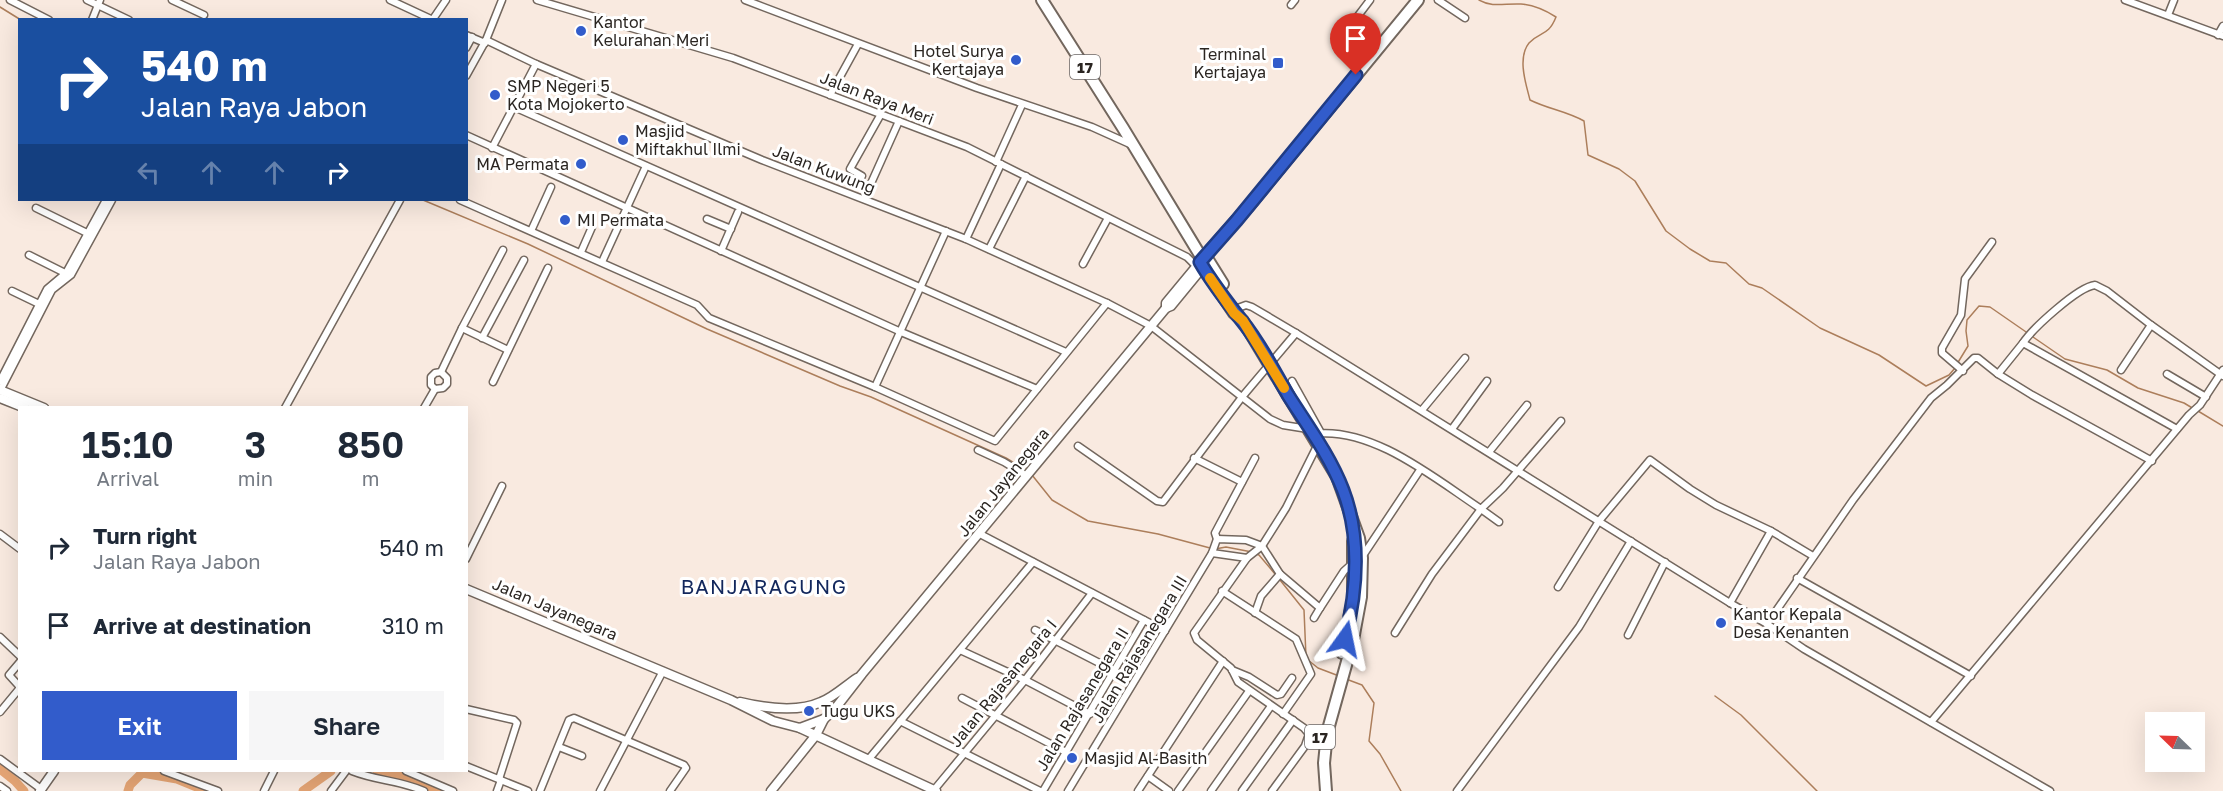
<!DOCTYPE html>
<style>
:root{--surface:#fff;--page:#f6f6f7;--text:#1f2937;--muted:#747a83;--accent:#325ccb}
body{margin:0;font-family:"Golos Text",sans-serif;background:var(--page);color:var(--text);height:100vh;display:flex;flex-direction:column;font-size:22px;white-space:nowrap}
*{box-sizing:border-box;margin:0}
p{font-size:20px;color:var(--muted)}
.icon{flex:none;width:33px;height:33px;fill:none;stroke:currentColor;stroke-width:2;stroke-linecap:round;stroke-linejoin:round}
.map{position:relative;flex:1;overflow:hidden}
.panel{position:absolute;left:18px;top:406px;width:450px;height:366px;display:flex;flex-direction:column;background:var(--surface);border-radius:0px;box-shadow:0 6px 24px #0002}
.panel>*{flex:none}
.top-card{position:absolute;left:18px;top:18px;width:450px;height:183px;border-radius:0px;box-shadow:0 6px 24px #0002;background:#1a4fa0;color:#fff;overflow:hidden}
.needle{width:39px;rotate:293deg}
.buttons{position:absolute;left:2145px;top:712px;display:grid;gap:12px}
.buttons a{display:grid;place-items:center;width:60px;height:60px;border-radius:0px;background:var(--surface);box-shadow:0 6px 24px #0002;font-size:30px}
.pin{position:absolute;display:grid;place-items:center;width:51px;height:51px;color:#fff;margin:-62px -26px;border-radius:50% 50% 50% 0;rotate:-45deg;box-shadow:0 0 6px #0007}
.pin .icon{rotate:45deg}
.me{position:absolute;width:66px;margin:-33px;rotate:12deg;stroke-linejoin:round;filter:drop-shadow(0 0 4px #0008)}
.turn{display:flex;align-items:center;gap:21px;height:126px;padding:0 24px;font-size:27px}
.turn .icon{width:78px;height:78px;stroke-width:2.5}
.turn b{display:block;font-size:42px;line-height:51px}
.lanes{display:flex;align-items:center;height:57px;padding:0 24px;background:#0003;justify-content:center;gap:30px;direction:ltr}
.lanes .off{opacity:.35}
.eta{display:flex;justify-content:space-evenly;align-items:center;height:102px;text-align:center}
.eta b{font-size:36px;font-weight:600;line-height:42px}
.action{display:flex;gap:12px;margin-top:auto;padding:12px 24px}
.action a{flex:1;height:69px;border-radius:0px;background:var(--accent);color:#fff;font-size:24px;font-weight:600;line-height:69px;text-align:center}
.action a+a{background:var(--page);color:var(--text)}
ul{padding:0;list-style:none}
li{display:flex;align-items:center;gap:18px;height:78px;padding:0 24px}
li div{flex:1}
li b{display:block;font-size:22px}
li em{font-style:normal}
.map>svg:first-child{display:block}
.lines{fill:none;stroke-linecap:round;stroke-linejoin:round}
.stream{stroke:#ac7e5b;stroke-width:1.5}
.river{stroke:#e4a474;stroke-width:9}
.street-casing{stroke:#73675e;stroke-width:9}
.secondary-casing{stroke:#73675e;stroke-width:11}
.highway-casing{stroke:#73675e;stroke-width:14}
.street{stroke:#fff;stroke-width:6}
.secondary{stroke:#fff;stroke-width:8}
.highway{stroke:#fff;stroke-width:10}
.route-casing{stroke:#203c84;stroke-width:15}
.route{stroke:#325ccb;stroke-width:10}
.slow{stroke:#f59e0b;stroke-width:10}
.poi-dot{fill:#325ccb;stroke:#fff;stroke-width:2}
.labels{text-anchor:middle;dominant-baseline:central;stroke-width:6;stroke-linejoin:round;paint-order:stroke}
.shield{fill:#fff;stroke:#6a6664;stroke-width:1.5}
.shield-label{font-size:15px;font-weight:bold;fill:#2a2521}
.poi-label{font-size:16px;fill:#2a2521;stroke:#fff;text-anchor:start}
.street-label{font-size:16px;fill:#2a2521;stroke:#fff}
.quarter-label{font-size:20px;letter-spacing:1.5px;fill:#12275c;stroke:#fff}
</style>
<div class="map">
<svg width="2223" height="791" viewBox="0 0 2223 791">
<rect width="100%" height="100%" fill="#f9eae0"/>
<g class="lines">
<g class="stream">
<path d="M1479,0C1493,8 1505,3 1521,4C1534,5 1545,10 1556,17C1548,37 1540,31 1529,43C1517,58 1526,84 1530,100C1548,109 1566,111 1584,121L1588,155L1619,169L1635,181L1666,231L1690,249L1710,261L1726,263L1749,284L1762,288L1820,328L1879,355L1926,386L1949,375L1955,368"/>
<polyline points="0,7 21,20"/>
<polyline points="423,200 528,244 707,329 840,386 871,397 1006,458 1026,470"/>
<polyline points="2033,337 2065,359 2107,370 2138,388 2184,403 2194,409"/>
<polyline points="1957,364 1968,346 1966,331 1967,320 1979,306 1990,307 2029,334"/>
<polyline points="2198,411 2223,426"/>
<polyline points="1032,475 1052,500 1088,521 1158,534 1210,548"/>
<polyline points="1215,549 1226,547 1252,552"/>
<polyline points="1256,554 1259,555 1275,574"/>
<polyline points="1280,580 1304,610 1306,657"/>
<polyline points="1308,660 1318,668 1339,676"/>
<polyline points="1346,679 1362,685 1374,703 1369,741 1380,754 1401,791"/>
<polyline points="1715,696 1741,715 1817,791"/>
</g>
<g class="river">
<polyline points="0,769 15,781 24,791"/>
<polyline points="377,771 410,778 440,791"/>
<polyline points="128,791 130,785 142,773 177,779 206,791"/>
<polyline points="303,791 331,771"/>
</g>
<g class="street-casing">
<g id="street">
<polyline points="10,0 49,20"/>
<polyline points="87,0 129,20"/>
<polyline points="172,0 204,15"/>
<polyline points="390,0 433,20"/>
<polyline points="537,0 733,58 967,147 1187,257 1196,266"/>
<polyline points="745,0 977,88 1092,127 1132,145"/>
<polyline points="1438,0 1465,18"/>
<polyline points="2125,0 2223,36"/>
<polyline points="1291,5 1295,0"/>
<polyline points="2168,15 2174,0"/>
<polyline points="433,19 446,0"/>
<polyline points="92,20 100,0"/>
<polyline points="1345,33 1370,0"/>
<polyline points="466,35 485,43"/>
<polyline points="2218,35 2223,26"/>
<polyline points="486,40 536,64 762,160 966,239 1107,303 1151,326 1270,419 1283,425 1308,429"/>
<polyline points="466,48 472,37"/>
<polyline points="466,76 486,40 502,0"/>
<polyline points="830,95 858,44"/>
<polyline points="514,107 1066,352"/>
<polyline points="466,135 901,332 1037,389"/>
<polyline points="492,148 536,64"/>
<polyline points="996,162 1021,107"/>
<polyline points="862,176 850,169 881,114"/>
<polyline points="864,199 899,121"/>
<polyline points="460,200 697,305 709,318 875,387 995,441 1107,303"/>
<polyline points="36,208 87,233"/>
<polyline points="707,219 731,229"/>
<polyline points="531,231 551,187"/>
<polyline points="966,239 1001,164"/>
<polyline points="989,249 1026,176"/>
<polyline points="503,250 462,328 508,350"/>
<polyline points="721,251 738,212"/>
<polyline points="581,252 592,227"/>
<polyline points="29,255 67,274"/>
<polyline points="602,262 646,166"/>
<polyline points="1083,264 1108,218"/>
<polyline points="12,291 39,304"/>
<polyline points="1238,308 1246,305 1252,307 1296,333 1730,603 1767,624 1804,649 2050,791"/>
<polyline points="482,338 524,260"/>
<path d="M2023,343C2033,328 2078,287 2095,285L2107,291L2151,325L2223,376"/>
<polyline points="2121,370 2151,325"/>
<polyline points="1963,371 1942,353 1942,348 1961,315 1965,279 1992,242"/>
<polyline points="1998,374 2032,395 2152,461"/>
<polyline points="2167,374 2206,397"/>
<polyline points="0,381 47,289 66,273 106,200"/>
<polyline points="1292,381 1321,433"/>
<polyline points="493,382 548,268"/>
<polyline points="875,387 946,231"/>
<polyline points="435,389 431,385 431,377 435,373 441,372 462,328"/>
<polyline points="435,389 443,388 447,384 447,378 441,372"/>
<polyline points="0,391 52,290 71,275 112,200"/>
<polyline points="285,408 400,200"/>
<polyline points="424,408 435,389"/>
<polyline points="1422,410 1465,358"/>
<polyline points="1452,429 1487,381"/>
<path d="M1313,434C1372,426 1434,478 1481,509L1503,488L1561,421"/>
<polyline points="1078,446 1157,501 1163,502 1242,397 1296,333"/>
<polyline points="978,450 1004,462 1027,476"/>
<polyline points="1489,452 1527,405"/>
<polyline points="1194,458 1242,482"/>
<polyline points="0,534 20,549"/>
<polyline points="980,534 1165,631"/>
<polyline points="1217,539 1215,533 1255,458"/>
<polyline points="1212,553 1247,558"/>
<polyline points="1362,557 1420,470"/>
<polyline points="466,559 502,486"/>
<polyline points="1797,578 1971,676"/>
<polyline points="1558,587 1599,521 1650,460 1690,489 1716,505 1771,531 1813,556"/>
<polyline points="1222,591 1296,639 1311,674 1283,714"/>
<polyline points="1730,603 1771,531"/>
<polyline points="1255,613 1261,596 1280,574"/>
<polyline points="1314,618 1320,608"/>
<polyline points="1767,624 1853,500 1931,398 1947,385 1974,358 1978,358 1998,374 2023,343 2177,429"/>
<polyline points="1035,630 1115,671"/>
<polyline points="1395,633 1432,574 1481,509 1499,522"/>
<polyline points="1628,635 1665,562"/>
<polyline points="0,637 20,656"/>
<polyline points="960,650 1025,680 1090,714"/>
<polyline points="1232,670 1249,677 1277,695 1281,694 1292,678"/>
<polyline points="962,698 1066,752"/>
<polyline points="466,709 514,720 517,723 499,779"/>
<polyline points="0,712 19,689 19,686 9,675 20,662"/>
<polyline points="900,721 1040,791"/>
<polyline points="1931,722 2189,415 2200,405 2223,370"/>
<polyline points="559,747 582,756"/>
<polyline points="0,759 41,789"/>
<polyline points="868,760 1033,562"/>
<polyline points="466,766 528,791"/>
<polyline points="164,771 218,791"/>
<path d="M352,771C377,781 399,780 424,791"/>
<polyline points="406,771 453,791"/>
<polyline points="1148,776 1169,791"/>
<polyline points="0,786 7,791"/>
<polyline points="934,790 1025,680 1092,593"/>
<polyline points="264,791 274,771"/>
<polyline points="331,791 346,771"/>
<polyline points="497,791 501,780"/>
<polyline points="540,791 569,720 574,718 684,765 686,768 670,791"/>
<polyline points="600,791 663,671"/>
<polyline points="1043,791 1144,620"/>
<polyline points="1068,791 1212,553 1217,539 1246,540 1262,546 1280,574 1320,608 1344,571 1354,562"/>
<polyline points="1138,791 1223,661"/>
<polyline points="1178,791 1249,691"/>
<polyline points="1211,791 1271,706"/>
<polyline points="1242,791 1293,720"/>
<polyline points="1272,791 1305,746 1309,734 1304,728 1238,682 1231,668 1197,640 1194,633 1247,558 1262,546 1286,508 1318,444"/>
<polyline points="1457,791 1579,627 1631,541"/>
</g>
</g>
<g class="secondary-casing">
<g id="secondary">
<polyline points="1166,308 1166,303 1200,262"/>
<polyline points="0,390 44,408"/>
<polyline points="0,398 25,408"/>
<polyline points="466,589 731,700 773,721 800,728 824,719 834,710 862,674 1166,308 1171,306 1203,267"/>
<path d="M740,702C765,708 797,713 821,702C834,697 845,686 857,678"/>
<polyline points="800,728 936,791"/>
<polyline points="40,791 54,771"/>
<polyline points="771,791 816,735 824,719"/>
</g>
</g>
<g class="highway-casing">
<g id="highway">
<polyline points="1042,0 1123,128 1200,255"/>
<polyline points="1205,255 1223,284"/>
<polyline points="1200,262 1234,313 1243,321 1337,477 1359,538 1362,558 1361,597 1353,640 1327,733 1324,763 1326,791"/>
<polyline points="1200,262 1248,207 1418,0"/>
<polyline points="1342,653 1353,600 1353,541"/>
</g>
</g>
<use href="#street" class="street"/>
<use href="#secondary" class="secondary"/>
<use href="#highway" class="highway"/>
</g>
<g class="lines">
<g class="route-casing">
<path id="route" d="M1345,639C1357,591 1361,537 1343,490C1330,456 1307,425 1288,395C1274,371 1260,343 1242,321C1227,302 1212,283 1200,262L1237,220L1356,75"/>
</g>
<use href="#route" class="route"/>
<polyline class="slow" points="1210,278 1234,313 1243,321 1284,388"/>
</g>
<g class="poi-dot">
<circle cx="581" cy="31" r="6"/>
<circle cx="1016" cy="60" r="6"/>
<rect x="1272" y="57" width="12" height="12" rx="3"/>
<circle cx="495" cy="95" r="6"/>
<circle cx="623" cy="140" r="6"/>
<circle cx="581" cy="164" r="6"/>
<circle cx="565" cy="220" r="6"/>
<circle cx="1721" cy="623" r="6"/>
<circle cx="809" cy="711" r="6"/>
<circle cx="1072" cy="758" r="6"/>
</g>
<g class="labels">
<g class="shield">
<rect x="1070" y="55" width="30" height="24" rx="4.5"/>
<rect x="1305" y="725" width="30" height="24" rx="4.5"/>
</g>
<g class="shield-label">
<text x="1085" y="67">17</text>
<text x="1320" y="737">17</text>
</g>
<g class="poi-label">
<text x="593" y="22">Kantor<tspan x="593" dy="18">Kelurahan Meri</tspan></text>
<text x="1004" y="51" text-anchor="end">Hotel Surya<tspan x="1004" dy="18">Kertajaya</tspan></text>
<text x="1266" y="54" text-anchor="end">Terminal<tspan x="1266" dy="18">Kertajaya</tspan></text>
<text x="507" y="86">SMP Negeri 5<tspan x="507" dy="18">Kota Mojokerto</tspan></text>
<text x="635" y="131">Masjid<tspan x="635" dy="18">Miftakhul Ilmi</tspan></text>
<text x="569" y="164" text-anchor="end">MA Permata</text>
<text x="577" y="220">MI Permata</text>
<text x="1733" y="614">Kantor Kepala<tspan x="1733" dy="18">Desa Kenanten</tspan></text>
<text x="821" y="711">Tugu UKS</text>
<text x="1084" y="758">Masjid Al-Basith</text>
</g>
<g class="street-label">
<text transform="translate(877 98) rotate(21)">Jalan Raya Meri</text>
<text transform="translate(824 169) rotate(21)">Jalan Kuwung</text>
<text transform="translate(1003 482) rotate(-51)">Jalan Jayanegara</text>
<text transform="translate(555 609) rotate(23)">Jalan Jayanegara</text>
<text transform="translate(1139 649) rotate(-59)">Jalan Rajasanegara III</text>
<text transform="translate(1003 683) rotate(-51)">Jalan Rajasanegara I</text>
<text transform="translate(1082 699) rotate(-59)">Jalan Rajasanegara II</text>
</g>
<g class="quarter-label">
<text x="764" y="586">BANJARAGUNG</text>
</g>
</g>
</svg>
<div class="buttons">
<a><svg class="needle" viewBox="-14 -14 28 28"><path d="M0-13l5 13h-10z" fill="#e53935"/><path d="M0 13l5-13h-10z" fill="#747a83"/></svg></a>
</div>
<div class="pin" style="left:1356px;top:75px;background:#d93025"><svg class="icon" aria-label="arrive" viewBox="0 0 24 24"><path d="M6 21V4h12l-3 4 3 4H6"/></svg></div>
<svg class="me" style="left:1345px;top:639px" viewBox="-20 -20 40 40"><path d="M0-17L14 15 0 8-14 15z" fill="#325ccb" stroke="#fff" stroke-width="4"/></svg>
<div class="top-card">
<div class="turn"><svg class="icon" aria-label="right" viewBox="0 0 24 24"><path d="M7 20v-9h11M14 6l5 5-5 5"/></svg><div><b>540 m</b>Jalan Raya Jabon</div></div>
<div class="lanes"><svg class="icon off" aria-label="left" viewBox="0 0 24 24"><path d="M17 20v-9H6M10 6l-5 5 5 5"/></svg><svg class="icon off" aria-label="ahead" viewBox="0 0 24 24"><path d="M12 20V5M6 11l6-6 6 6"/></svg><svg class="icon off" aria-label="ahead" viewBox="0 0 24 24"><path d="M12 20V5M6 11l6-6 6 6"/></svg><svg class="icon" aria-label="right" viewBox="0 0 24 24"><path d="M7 20v-9h11M14 6l5 5-5 5"/></svg></div>
</div>
<section class="panel">
<div class="eta">
<div><b>15:10</b><p>Arrival</p></div>
<div><b>3</b><p>min</p></div>
<div><b>850</b><p>m</p></div>
</div>
<ul>
<li><svg class="icon" aria-label="right" viewBox="0 0 24 24"><path d="M7 20v-9h11M14 6l5 5-5 5"/></svg><div><b>Turn right</b><p>Jalan Raya Jabon</p></div><em>540 m</em></li>
<li><svg class="icon" aria-label="arrive" viewBox="0 0 24 24"><path d="M6 21V4h12l-3 4 3 4H6"/></svg><div><b>Arrive at destination</b></div><em>310 m</em></li>
</ul>
<div class="action"><a>Exit</a><a>Share</a></div>
</section>
</div>
